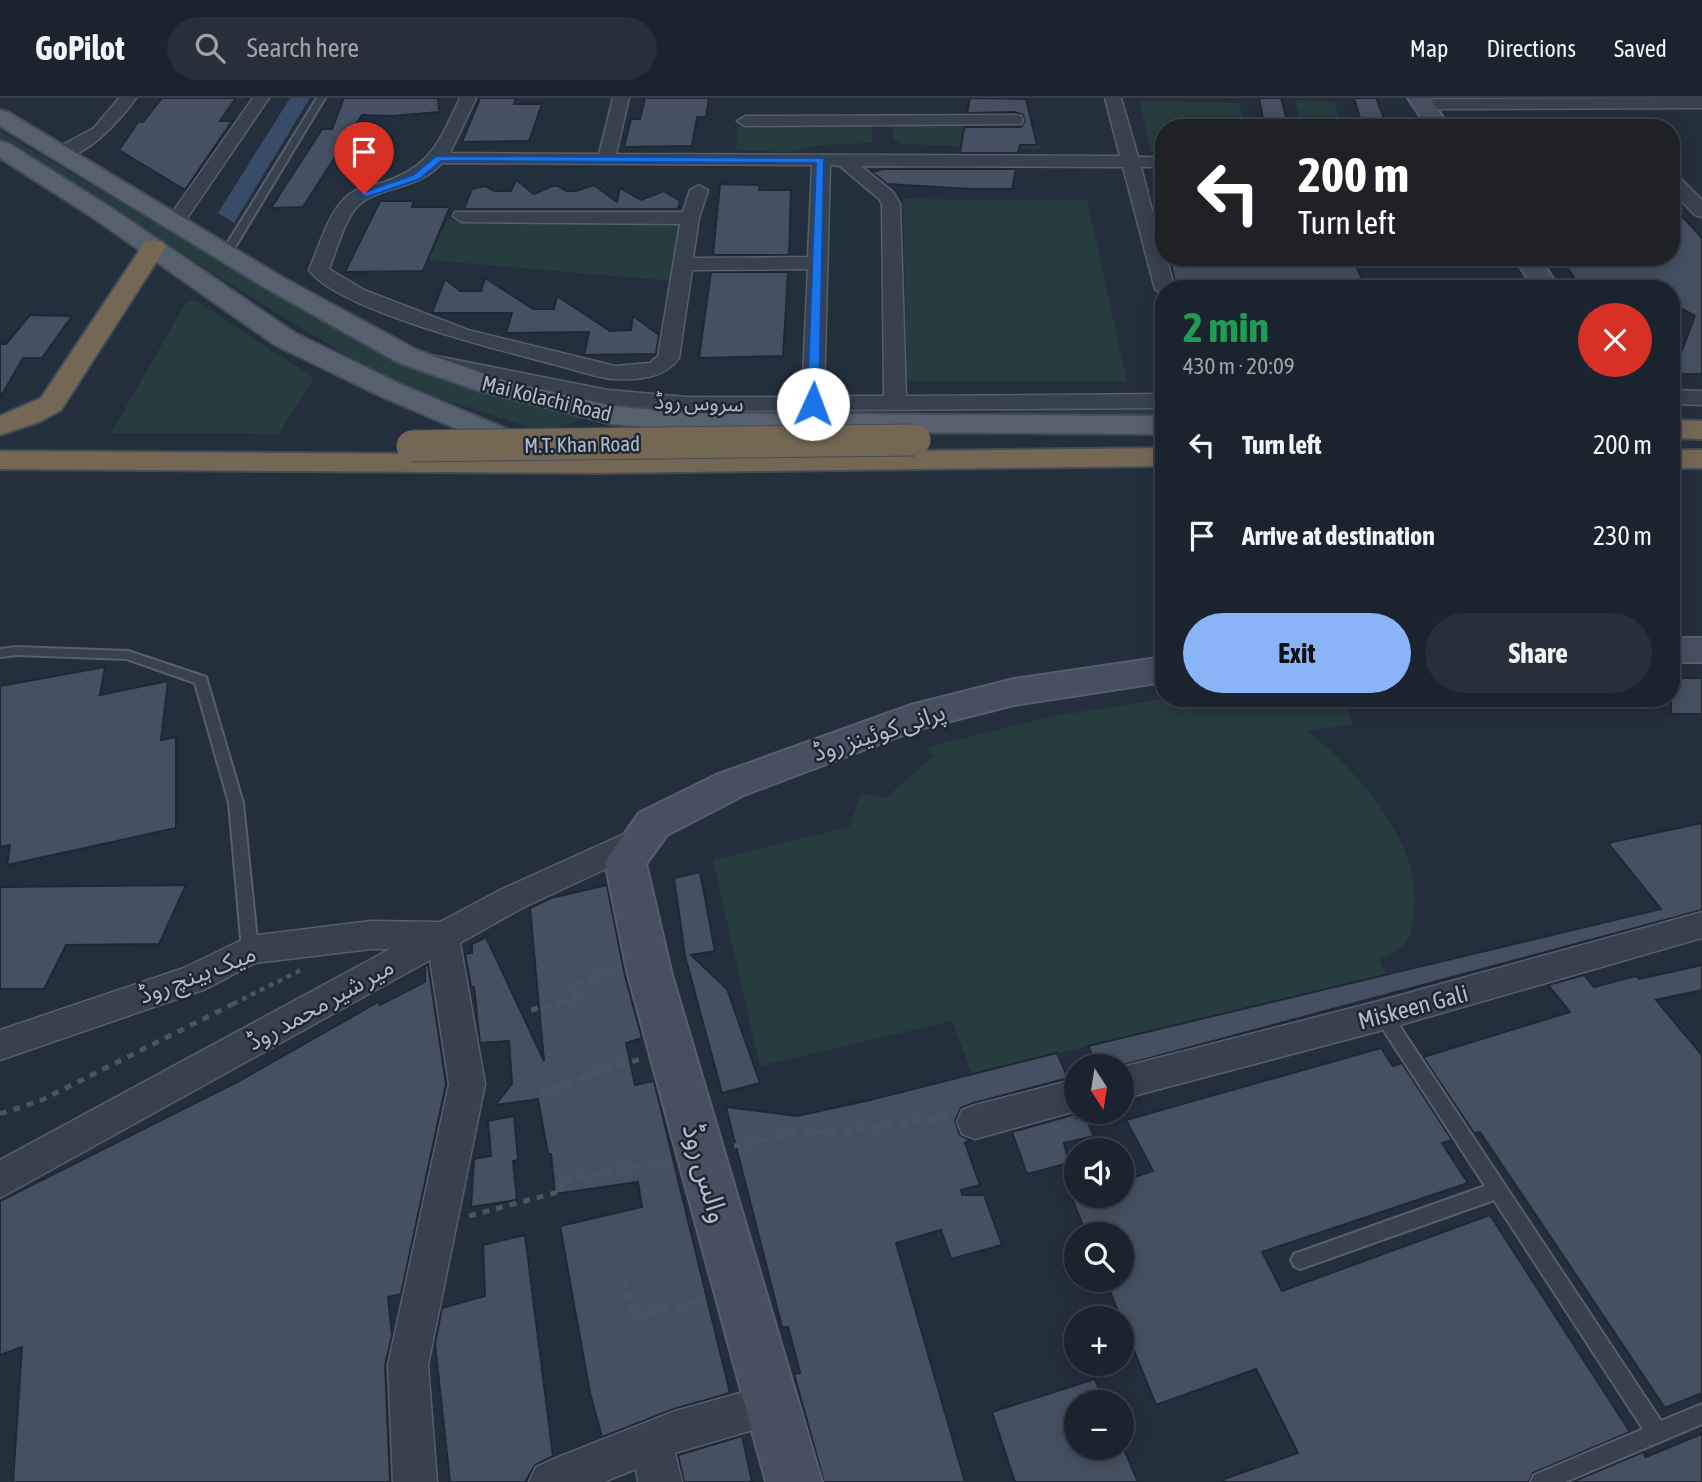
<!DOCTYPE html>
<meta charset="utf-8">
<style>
:root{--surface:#1b232e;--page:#282f3a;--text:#f1f3f6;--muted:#a0a4aa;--line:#39404a;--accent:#8ab4f8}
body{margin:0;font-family:"Asap Condensed","Noto Sans Arabic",sans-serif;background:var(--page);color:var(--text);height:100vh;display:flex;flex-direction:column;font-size:26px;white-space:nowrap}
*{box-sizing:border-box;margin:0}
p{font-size:23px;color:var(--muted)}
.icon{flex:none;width:38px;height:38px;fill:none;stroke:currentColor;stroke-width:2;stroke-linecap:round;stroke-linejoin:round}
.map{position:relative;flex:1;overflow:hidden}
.sheet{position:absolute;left:1155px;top:182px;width:525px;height:427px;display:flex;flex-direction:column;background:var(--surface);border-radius:28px;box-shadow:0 4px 18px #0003,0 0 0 2px var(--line)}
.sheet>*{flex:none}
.guide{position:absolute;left:1155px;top:21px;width:525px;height:147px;border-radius:28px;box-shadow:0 4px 18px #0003,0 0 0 2px var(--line);background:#202124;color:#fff;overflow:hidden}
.needle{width:46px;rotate:168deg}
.tools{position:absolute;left:1064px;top:956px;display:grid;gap:14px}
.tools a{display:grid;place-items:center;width:70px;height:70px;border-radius:50%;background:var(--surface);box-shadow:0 4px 18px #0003,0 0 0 2px var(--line);font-size:35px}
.pin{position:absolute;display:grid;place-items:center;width:60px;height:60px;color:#fff;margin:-72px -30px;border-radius:50% 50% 50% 0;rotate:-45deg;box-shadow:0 0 7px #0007}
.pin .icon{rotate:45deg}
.me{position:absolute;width:77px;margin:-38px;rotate:2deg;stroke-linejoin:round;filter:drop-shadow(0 0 5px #0008)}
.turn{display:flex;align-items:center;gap:24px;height:147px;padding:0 28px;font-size:32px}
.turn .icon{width:91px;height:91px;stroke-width:2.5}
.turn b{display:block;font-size:49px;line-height:60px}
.round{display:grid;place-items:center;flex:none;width:74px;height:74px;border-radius:37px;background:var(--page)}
.headline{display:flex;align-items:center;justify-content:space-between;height:119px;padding:0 28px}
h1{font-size:42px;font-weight:700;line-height:52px;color:#1e9e55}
.primary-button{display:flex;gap:14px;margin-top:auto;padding:14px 28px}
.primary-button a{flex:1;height:80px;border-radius:42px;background:var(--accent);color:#111;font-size:28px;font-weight:700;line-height:80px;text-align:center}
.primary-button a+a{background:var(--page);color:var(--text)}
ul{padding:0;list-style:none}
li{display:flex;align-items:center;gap:21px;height:91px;padding:0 28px}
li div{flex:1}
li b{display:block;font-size:26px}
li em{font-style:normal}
header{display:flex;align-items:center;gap:42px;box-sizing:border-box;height:98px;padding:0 35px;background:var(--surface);border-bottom:2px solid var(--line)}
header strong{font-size:33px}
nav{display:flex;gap:38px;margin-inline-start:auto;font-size:24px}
.search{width:490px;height:63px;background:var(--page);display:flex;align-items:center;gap:18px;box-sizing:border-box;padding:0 24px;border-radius:38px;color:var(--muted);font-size:26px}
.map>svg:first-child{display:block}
.green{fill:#263c3f}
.water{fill:#394c67}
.building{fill:#455162;stroke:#1f2835;stroke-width:2}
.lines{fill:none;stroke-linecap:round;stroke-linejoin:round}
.lane-casing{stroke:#565f6c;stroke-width:4}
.street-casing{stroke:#565f6c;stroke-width:3}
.secondary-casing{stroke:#565f6c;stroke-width:4}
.primary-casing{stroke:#414a57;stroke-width:4}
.highway-casing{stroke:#434c59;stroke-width:4}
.path-far1{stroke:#44595c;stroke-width:4.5;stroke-dasharray:5 5;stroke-linecap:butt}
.path{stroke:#44595c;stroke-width:5;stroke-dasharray:7 7;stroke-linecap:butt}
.lane{fill:#38414e;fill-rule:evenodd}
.street{fill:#38414e;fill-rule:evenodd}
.secondary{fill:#465061;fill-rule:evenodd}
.primary{fill:#56606e;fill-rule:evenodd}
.highway{fill:#746855;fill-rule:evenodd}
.highway-bridge-casing{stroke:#434c59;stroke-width:33;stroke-linecap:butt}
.highway-bridge{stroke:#746855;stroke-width:31}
.route{fill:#1a73e8;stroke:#114b97;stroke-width:2}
.labels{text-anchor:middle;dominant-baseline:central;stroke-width:5;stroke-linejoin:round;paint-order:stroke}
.far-street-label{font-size:21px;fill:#b4bcc9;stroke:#1d2633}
.street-label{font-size:24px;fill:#b4bcc9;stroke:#1d2633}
.near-street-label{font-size:28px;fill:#b4bcc9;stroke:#1d2633}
</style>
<header>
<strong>GoPilot</strong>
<div class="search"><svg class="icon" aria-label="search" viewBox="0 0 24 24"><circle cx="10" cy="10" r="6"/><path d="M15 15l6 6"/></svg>Search here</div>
<nav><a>Map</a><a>Directions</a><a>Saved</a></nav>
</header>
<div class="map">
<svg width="1702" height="1384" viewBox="0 0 1702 1384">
<rect width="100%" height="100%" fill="#242f3e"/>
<g class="green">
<polygon points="1295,2 1334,4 1342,30 1302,30"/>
<polygon points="1140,3 1238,5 1247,30 1164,30 1164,53 1151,53"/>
<polygon points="738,23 872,25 872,45 821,47 790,54 736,52"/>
<polygon points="963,25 963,42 1039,46 1040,51 901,46 894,41 891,26"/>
<polygon points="0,33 363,247 419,273 588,320 544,334 432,298 375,274 260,205 0,41"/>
<polygon points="903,101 1087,102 1127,284 907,283"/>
<polygon points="448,121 683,128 672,183 427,162"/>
<polygon points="187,203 196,203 314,280 279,336 111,335"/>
<polygon points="1000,308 1164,308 1164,317 998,317"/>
<path d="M1168,600H1343L1353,627L1307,632C1356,674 1420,739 1414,809C1413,822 1413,834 1405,845C1400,852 1387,857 1379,862L1387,876L972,976L952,923L760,968L713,762L849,729L861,695L886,700L933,658L927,649L1054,618Z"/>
</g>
<polygon class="water" points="290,0 310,0 234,125 218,115"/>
<g class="building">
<polygon points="162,0 236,0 220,23 232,23 185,92 119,52 138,24 143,24"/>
<polygon points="344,0 438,0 439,14 392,18 362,17 303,109 271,110 322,31 332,31"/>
<polygon points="480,0 516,0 514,6 542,6 529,43 462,44"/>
<polygon points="645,0 709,0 706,19 697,19 692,48 624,49 631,21 640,21"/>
<polygon points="970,0 1026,1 1037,47 1020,47 1018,55 960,55 964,29 1021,29 1025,23 1023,17 1015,14 967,15"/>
<polygon points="1259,0 1281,0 1289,30 1265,30"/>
<polygon points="1354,0 1376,0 1388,30 1363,30"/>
<polygon points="883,71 1016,71 1012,91 969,91 887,86 872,74"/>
<polygon points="516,82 534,96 552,88 558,88 566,93 576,93 594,87 617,104 620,90 641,102 664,93 680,103 678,111 464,111 472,91 485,88 494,93 511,93"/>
<polygon points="720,86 760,87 759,92 791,92 789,157 713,157"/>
<polygon points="380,103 414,103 412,109 450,109 423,173 345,174"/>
<polygon points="1671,106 1702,140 1702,276 1671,276 1671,252 1682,252 1695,218 1671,205 1671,191 1581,191 1566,167 1587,162 1585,159 1671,159"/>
<polygon points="1169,159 1352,160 1366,189 1177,191"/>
<polygon points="711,174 788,174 783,258 699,260"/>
<polygon points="485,180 533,211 554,211 557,198 610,233 631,232 633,218 659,237 656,256 584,257 589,234 506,235 512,215 432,215 445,181 460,193 481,193"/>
<polygon points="30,217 72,218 42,260 23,260 0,300 0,246 6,246"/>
<polygon points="105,569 100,597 168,583 161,642 176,639 176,730 7,767 10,747 0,749 0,588"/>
<rect x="1671" y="580" width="31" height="36"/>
<polygon points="1702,725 1702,812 1120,968 1098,968 1088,948 1661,811 1608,745"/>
<polygon points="700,774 715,853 691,857 727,891 760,985 722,995 685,858 674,780"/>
<polygon points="186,787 159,846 66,847 44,891 0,891 0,789"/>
<polygon points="607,787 625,878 642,940 626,945 635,987 654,983 730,1295 674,1311 602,1339 590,1295 560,1128 642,1109 638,1084 555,1096 551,1056 548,1056 538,1001 495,1007 512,986 509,943 480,945 474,889 471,889 465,856 472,855 472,846 486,839 544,963 530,810 551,800"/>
<polygon points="428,866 446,986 401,1196 388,1199 392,1238 385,1267 390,1384 13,1384 22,1249 0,1257 0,1103 239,983 378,904 380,907 425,884 425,868"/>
<polygon points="1702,867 1702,892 1656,902 1702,957 1702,1295 1665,1310 1480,1034 1474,1035 1423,959 1570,914 1548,887 1584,877 1594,889 1636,878 1639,881"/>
<polygon points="1381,950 1393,968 1402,965 1452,1042 1442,1045 1468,1085 1262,1154 1282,1193 1490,1117 1630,1334 1533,1375 1529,1384 1224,1384 1224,1381 1298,1355 1256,1271 1156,1307 1105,1181 1122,1181 1122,1136 1086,1136 1071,1097 1122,1097 1122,1083 1153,1073 1126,1022"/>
<polygon points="1057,955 1068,980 974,1005 961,1010 955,1023 960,1037 970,1042 965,1045 980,1087 961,1092 962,1097 984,1097 1002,1147 951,1161 941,1132 896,1145 965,1384 824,1384 794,1276 800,1275 788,1229 782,1229 726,1009 797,1018 870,1002"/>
<polygon points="1076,1016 1076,1020 1085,1018 1094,1038 1064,1045 1069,1065 1027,1076 1012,1034"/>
<polygon points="514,1018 518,1062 513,1063 517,1102 471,1109 474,1061 491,1058 488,1023"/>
<polygon points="525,1137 553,1358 535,1367 525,1384 450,1384 435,1245 442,1210 485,1198 483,1147"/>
<polygon points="1095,1281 1104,1304 1076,1304 1076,1349 1123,1349 1138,1384 1015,1384 992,1314"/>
<polygon points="1702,1336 1702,1384 1572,1384 1643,1354 1646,1359"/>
<polygon points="742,1338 752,1384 684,1384 678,1357"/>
</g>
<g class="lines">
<g class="lane-casing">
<g id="lane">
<polygon points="317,0 325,0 232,154 224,156 222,154"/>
<polygon points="16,549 128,553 206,579 243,705 258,852 255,857 250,859 245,857 242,852 229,705 195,585 127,561 16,557 0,559 0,551"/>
<polygon points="1383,910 1389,912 1661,1323 1702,1306 1702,1326 1565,1384 1531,1384 1534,1377 1643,1331 1494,1102 1300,1171 1294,1168 1291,1162 1294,1156 1485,1088 1377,922 1375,917 1377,912"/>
</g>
</g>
<g class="street-casing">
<g id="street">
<path d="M119,0H136C122,20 82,66 55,59L52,55L55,51L94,30Z"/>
<polygon points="253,0 269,0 181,129 167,129 165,125"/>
<path d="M460,0H476L450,55L599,56L613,0H629L616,56L1120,58L1105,0H1121L1138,59H1164V69H1141L1164,159H1166L1175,191H1164V197L1155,191L1123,69L861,68L893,94L900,106L906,298L1164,296V310L686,313L608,306L428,269L425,264L428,259L436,258L608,292L686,299H802L808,171L692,172L679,260C665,280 639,282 617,281C599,281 578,272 560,268C507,254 338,213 309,172C319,149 327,118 345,100C355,90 371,88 384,84C432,68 440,42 460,0ZM442,65L812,67L808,159L693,160L699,120L708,92L699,87L690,92L683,114H455L453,118L462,124L680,126L658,258L650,265L615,268L468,232L364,192L329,171C337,152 344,121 359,107C379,88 417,93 442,65ZM830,67L840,68L879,101L882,106L884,298H824Z"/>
<polygon points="1702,0 1702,10 1423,11 1415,6 1423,1"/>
<polygon points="1015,17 1021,18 1023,22 1021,26 745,28 737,23 745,18"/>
<polygon points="1671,76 1677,77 1702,102 1702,119 1695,117 1671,92"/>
<polygon points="1671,292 1702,293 1702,307 1671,306"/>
<polygon points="644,727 655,730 659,739 655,748 522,810 460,845 485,986 428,1267 437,1384 393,1384 388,1267 449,986 430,862 0,1100 0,1062 390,851 371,851 255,865 206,891 0,962 0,932 184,870 250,838 371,823 440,824 500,792"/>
<polygon points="1702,814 1702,840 1383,932 1122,1001 1122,969 1383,902"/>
<polygon points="1076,981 1076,1013 975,1041 962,1036 957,1024 962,1012 975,1007"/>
<polygon points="772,1286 787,1292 793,1307 787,1322 675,1355 682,1384 638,1384 636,1371 604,1384 529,1384 536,1369 551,1362 675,1313"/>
</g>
</g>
<g class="secondary-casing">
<g id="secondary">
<polygon points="1408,0 1430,0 1450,30 1428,30"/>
<polygon points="1514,159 1539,159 1560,191 1534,191"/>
<rect x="1671" y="540" width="31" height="24"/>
<polygon points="1164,559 1164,584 1014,607 919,631 744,697 667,737 646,766 672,877 822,1384 766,1384 628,877 605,764 639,715 716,677 911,607 1014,581"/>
</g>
</g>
<g class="primary-casing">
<g id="primary">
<polygon points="0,12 8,14 282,179 417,252 496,280 612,308 685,315 1164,318 1164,336 685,333 612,326 476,292 397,264 264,189 0,28"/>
<polygon points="0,43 8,45 113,111 295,235 400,286 545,347 549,353 545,359 534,362 523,359 380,298 275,247 95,121 0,60"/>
</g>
</g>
<g class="highway-casing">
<g id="highway">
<polygon points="154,142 163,144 166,149 61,312 39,324 0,337 0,318 41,300 145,144"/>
<polygon points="1671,322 1702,323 1702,341 1671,340"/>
<polygon points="1164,350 1164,368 601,375 0,371 0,353 601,357"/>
<rect x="1671" y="352" width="31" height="18"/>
</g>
</g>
<g class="path-far1">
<polyline points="233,906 301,872"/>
<polyline points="555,906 575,901 573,887 616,872"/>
</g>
<g class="path">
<polyline points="531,912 562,904"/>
<polyline points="539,994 640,961"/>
<polyline points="0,1016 42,1002 237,904"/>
<polyline points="734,1048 805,1034 857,1032 947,1019"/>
<polyline points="469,1118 562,1093 560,1083 667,1062"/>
<polyline points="626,1181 633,1220 705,1201"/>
</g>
<use href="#lane" class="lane"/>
<use href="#street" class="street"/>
<use href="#secondary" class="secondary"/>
<use href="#primary" class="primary"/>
<use href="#highway" class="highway"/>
<g class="highway-bridge-casing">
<polyline id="highway-bridge" points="412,348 915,342"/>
</g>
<use href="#highway-bridge" class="highway-bridge"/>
</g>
<polygon class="route" points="436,58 824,60 819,306 813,309 807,306 816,65 441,63 420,81 367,99 359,96 413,77"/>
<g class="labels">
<g class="far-street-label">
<text transform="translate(547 300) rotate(14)">Mai Kolachi Road</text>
<text transform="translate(699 304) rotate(2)">سروس روڈ</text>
<text transform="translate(582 346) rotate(-1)">M.T. Khan Road</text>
</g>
<g class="street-label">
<text transform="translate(879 634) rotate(-18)">پرانی کوئینز روڈ</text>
<text transform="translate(197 876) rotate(-21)">میک ہینچ روڈ</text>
<text transform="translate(320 906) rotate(-29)">میر شیر محمد روڈ</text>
<text transform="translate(1413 909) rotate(-15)">Miskeen Gali</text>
</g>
<g class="near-street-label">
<text transform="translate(706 1075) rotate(74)">والس روڈ</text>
</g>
</g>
</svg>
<div class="tools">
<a><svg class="needle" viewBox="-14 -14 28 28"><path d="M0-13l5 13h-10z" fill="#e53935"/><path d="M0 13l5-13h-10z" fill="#a0a4aa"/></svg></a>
<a><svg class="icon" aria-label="sound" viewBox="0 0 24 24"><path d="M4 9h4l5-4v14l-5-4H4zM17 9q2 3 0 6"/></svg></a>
<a><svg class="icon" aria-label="search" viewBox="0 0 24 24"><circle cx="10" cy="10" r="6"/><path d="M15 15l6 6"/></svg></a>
<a>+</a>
<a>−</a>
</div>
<div class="pin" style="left:364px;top:96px;background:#d93025"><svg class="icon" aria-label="arrive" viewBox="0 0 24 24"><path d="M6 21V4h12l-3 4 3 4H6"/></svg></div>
<svg class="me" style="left:813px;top:306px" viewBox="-20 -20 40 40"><circle r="19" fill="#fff"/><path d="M0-13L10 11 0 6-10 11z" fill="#1a73e8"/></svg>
<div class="guide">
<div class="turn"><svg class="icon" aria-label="left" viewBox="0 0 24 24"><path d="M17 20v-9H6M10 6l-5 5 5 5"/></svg><div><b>200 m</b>Turn left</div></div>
</div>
<section class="sheet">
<div class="headline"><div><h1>2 min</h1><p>430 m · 20:09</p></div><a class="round" style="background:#d93025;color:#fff"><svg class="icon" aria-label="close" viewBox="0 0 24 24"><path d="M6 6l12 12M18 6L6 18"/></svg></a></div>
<ul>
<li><svg class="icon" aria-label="left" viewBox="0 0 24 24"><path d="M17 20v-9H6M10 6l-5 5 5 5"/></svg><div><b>Turn left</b></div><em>200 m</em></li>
<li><svg class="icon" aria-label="arrive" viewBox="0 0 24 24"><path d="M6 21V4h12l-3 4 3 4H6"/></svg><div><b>Arrive at destination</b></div><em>230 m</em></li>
</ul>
<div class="primary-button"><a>Exit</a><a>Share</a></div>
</section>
</div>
